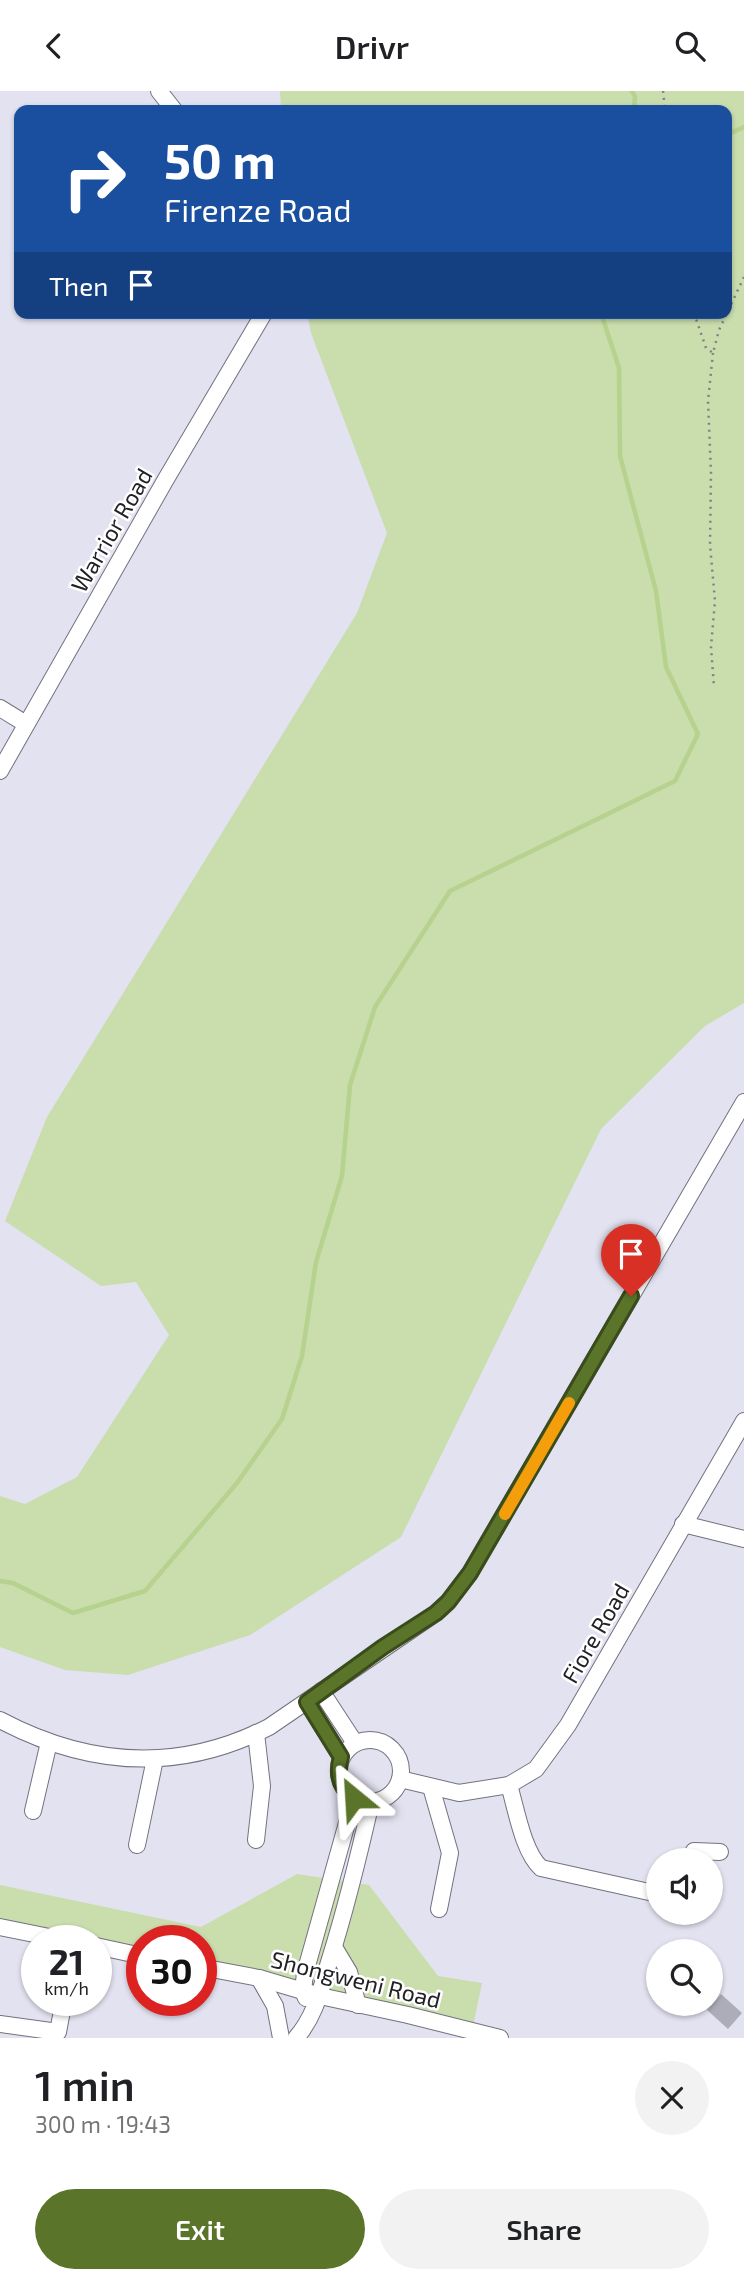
<!DOCTYPE html>
<meta charset="utf-8">
<style>
:root{--surface:#fff;--page:#f2f2f2;--text:#202124;--muted:#757577;--accent:#5a7529}
body{margin:0;font-family:"Exo 2",sans-serif;background:var(--page);color:var(--text);height:100vh;display:flex;flex-direction:column;font-size:26px;white-space:nowrap}
*{box-sizing:border-box;margin:0}
p{font-size:23px;color:var(--muted)}
.icon{flex:none;width:38px;height:38px;fill:none;stroke:currentColor;stroke-width:2;stroke-linecap:round;stroke-linejoin:round}
.map{position:relative;height:1947px;overflow:hidden}
.panel{display:flex;flex-direction:column;background:var(--surface);flex:1}
.panel>*{flex:none}
.top-card{position:absolute;left:14px;top:14px;width:718px;height:214px;border-radius:14px;box-shadow:0 2px 5px #0004;background:#1a4fa0;color:#fff;overflow:hidden}
.fabs{position:absolute;left:646px;top:1757px;display:grid;gap:14px}
.fabs a{display:grid;place-items:center;width:77px;height:77px;border-radius:50%;background:var(--surface);box-shadow:0 2px 5px #0004;font-size:35px}
.speed{position:absolute;left:21px;top:1834px;display:flex;gap:14px;font-size:35px;font-weight:700;text-align:center}
.speed>*{display:grid;place-content:center;width:91px;height:91px;border-radius:50%;background:var(--surface);box-shadow:0 2px 5px #0004;line-height:1}
.speed small{font-size:18px;font-weight:400}
.speed .limit{border:10px solid #d22;background:#fff;color:#111}
.pin{position:absolute;display:grid;place-items:center;width:60px;height:60px;color:#fff;margin:-72px -30px;border-radius:50% 50% 50% 0;rotate:-45deg;box-shadow:0 0 7px #0007}
.pin .icon{rotate:45deg}
.me{position:absolute;width:77px;margin:-38px;rotate:333deg;stroke-linejoin:round;filter:drop-shadow(0 0 5px #0008)}
.turn{display:flex;align-items:center;gap:24px;height:147px;padding:0 35px;font-size:32px}
.turn .icon{width:91px;height:91px;stroke-width:2.5}
.turn b{display:block;font-size:49px;line-height:60px}
.then{display:flex;align-items:center;height:66px;padding:0 35px;background:#0003;gap:14px;font-size:26px}
.round{display:grid;place-items:center;flex:none;width:74px;height:74px;border-radius:37px;background:var(--page)}
.head{display:flex;align-items:center;justify-content:space-between;height:119px;padding:0 35px}
h1{font-size:42px;font-weight:600;line-height:52px}
.cta{display:flex;gap:14px;margin-top:auto;padding:14px 35px}
.cta a{flex:1;height:80px;border-radius:42px;background:var(--accent);color:#fff;font-size:28px;font-weight:600;line-height:80px;text-align:center}
.cta a+a{background:var(--page);color:var(--text)}
header{display:flex;justify-content:space-between;align-items:center;height:91px;padding:0 35px;background:var(--surface);font-size:32px;font-weight:600}
.map>svg:first-child{display:block}
.green{fill:#c9ddad}
.lines{fill:none;stroke-linecap:round;stroke-linejoin:round}
.stream{stroke:#b6d28e;stroke-width:4.5}
.building{fill:#adadba}
.minor-casing{stroke:#73727f;stroke-width:18}
.path{stroke:#82818a;stroke-width:2.5;stroke-dasharray:2 5;stroke-linecap:butt}
.minor{stroke:#fff;stroke-width:16}
.route-casing{stroke:#3a4c1b;stroke-width:18}
.route{stroke:#5a7529;stroke-width:12}
.slow{stroke:#f59e0b;stroke-width:12}
.labels{text-anchor:middle;dominant-baseline:central;stroke-width:5;stroke-linejoin:round;paint-order:stroke}
.street-label{font-size:23px;fill:#212126;stroke:#fff}
</style>
<header><svg class="icon" aria-label="back" viewBox="0 0 24 24"><path d="M15 5l-7 7 7 7"/></svg>Drivr<svg class="icon" aria-label="search" viewBox="0 0 24 24"><circle cx="10" cy="10" r="6"/><path d="M15 15l6 6"/></svg></header>
<div class="map">
<svg width="744" height="1947" viewBox="0 0 744 1947">
<rect width="100%" height="100%" fill="#e3e2f0"/>
<g class="green">
<polygon points="280,0 744,0 744,912 705,935 601,1038 401,1446 250,1544 128,1584 65,1579 0,1556 0,1405 25,1413 77,1386 169,1244 136,1191 101,1195 5,1130 47,1026 357,522 387,442 311,242 307,222 726,222 726,19 281,19"/>
<polygon points="297,1783 369,1794 438,1885 482,1892 472,1940 201,1876 201,1850 142,1850 142,1865 96,1850 69,1850 0,1836 0,1794 201,1836"/>
</g>
<g class="lines">
<g class="stream">
<polyline points="632,0 635,6 634,19"/>
<polyline points="726,44 744,36"/>
<polyline points="0,1490 13,1492 73,1522 145,1500 237,1392 282,1328 302,1265 316,1171 342,1085 350,994 375,916 450,800 675,690 698,643 666,576 656,500 620,365 619,277 601,222"/>
</g>
</g>
<polygon class="building" points="721,1903 742,1922 728,1938 707,1919"/>
<g class="lines">
<g class="minor-casing">
<g id="minor">
<polyline points="159,0 174,19"/>
<polyline points="0,617 26,633"/>
<polyline points="0,680 166,388 264,222"/>
<polyline points="683,1433 744,1448"/>
<polyline points="321,1600 355,1652"/>
<polyline points="307,1611 341,1666"/>
<path d="M0,1629C89,1676 179,1682 269,1636L436,1522L448,1511L470,1482L744,1011"/>
<circle cx="370" cy="1680" r="31"/>
<polyline points="400,1688 459,1702 509,1694 536,1678 568,1634 744,1330"/>
<path d="M509,1694C516,1717 523,1761 541,1777L658,1803"/>
<polyline points="431,1696 450,1762 439,1818"/>
<polyline points="33,1720 49,1651"/>
<polyline points="256,1749 262,1695 256,1642"/>
<polyline points="137,1754 155,1668"/>
<polyline points="688,1769 694,1760 720,1761"/>
<polyline points="0,1836 69,1850"/>
<polyline points="96,1855 142,1865"/>
<polyline points="334,1856 349,1881 358,1914"/>
<polyline points="201,1876 259,1887 320,1905 408,1924 500,1947"/>
<polyline points="259,1887 275,1915 281,1947"/>
<polyline points="306,1907 303,1900 305,1882 354,1707"/>
<polyline points="0,1933 58,1941 64,1909"/>
<path d="M296,1947C316,1924 321,1897 330,1868C346,1817 359,1764 371,1711"/>
</g>
</g>
<g class="path">
<polyline points="663,0 665,19"/>
<polyline points="694,222 706,257 713,262 719,239 744,186"/>
<polyline points="713,262 708,310 711,382 710,454 715,510 711,556 714,596"/>
</g>
<use href="#minor" class="minor"/>
</g>
<g class="lines">
<g class="route-casing">
<path id="route" d="M354,1707C339,1696 336,1683 341,1666L307,1611L383,1556L436,1522L448,1511L470,1482L631,1205"/>
</g>
<use href="#route" class="route"/>
<polyline class="slow" points="505,1423 569,1312"/>
</g>
<g class="labels">
<g class="street-label">
<text transform="translate(111 439) rotate(-60)">Warrior Road</text>
<text transform="translate(595 1542) rotate(-60)">Fiore Road</text>
<text transform="translate(356 1888) rotate(14)">Shongweni Road</text>
</g>
</g>
</svg>
<div class="fabs">
<a><svg class="icon" aria-label="sound" viewBox="0 0 24 24"><path d="M4 9h4l5-4v14l-5-4H4zM17 9q2 3 0 6"/></svg></a>
<a><svg class="icon" aria-label="search" viewBox="0 0 24 24"><circle cx="10" cy="10" r="6"/><path d="M15 15l6 6"/></svg></a>
</div>
<div class="speed"><div>21<small>km/h</small></div><div class="limit">30</div></div>
<div class="pin" style="left:631px;top:1205px;background:#d93025"><svg class="icon" aria-label="arrive" viewBox="0 0 24 24"><path d="M6 21V4h12l-3 4 3 4H6"/></svg></div>
<svg class="me" style="left:354px;top:1707px" viewBox="-20 -20 40 40"><path d="M0-17L14 15 0 8-14 15z" fill="#5a7529" stroke="#fff" stroke-width="4"/></svg>
<div class="top-card">
<div class="turn"><svg class="icon" aria-label="right" viewBox="0 0 24 24"><path d="M7 20v-9h11M14 6l5 5-5 5"/></svg><div><b>50 m</b>Firenze Road</div></div>
<div class="then">Then<svg class="icon" aria-label="arrive" viewBox="0 0 24 24"><path d="M6 21V4h12l-3 4 3 4H6"/></svg></div>
</div>
</div>
<section class="panel">
<div class="head"><div><h1>1 min</h1><p>300 m · 19:43</p></div><a class="round"><svg class="icon" aria-label="close" viewBox="0 0 24 24"><path d="M6 6l12 12M18 6L6 18"/></svg></a></div>
<div class="cta"><a>Exit</a><a>Share</a></div>
</section>
